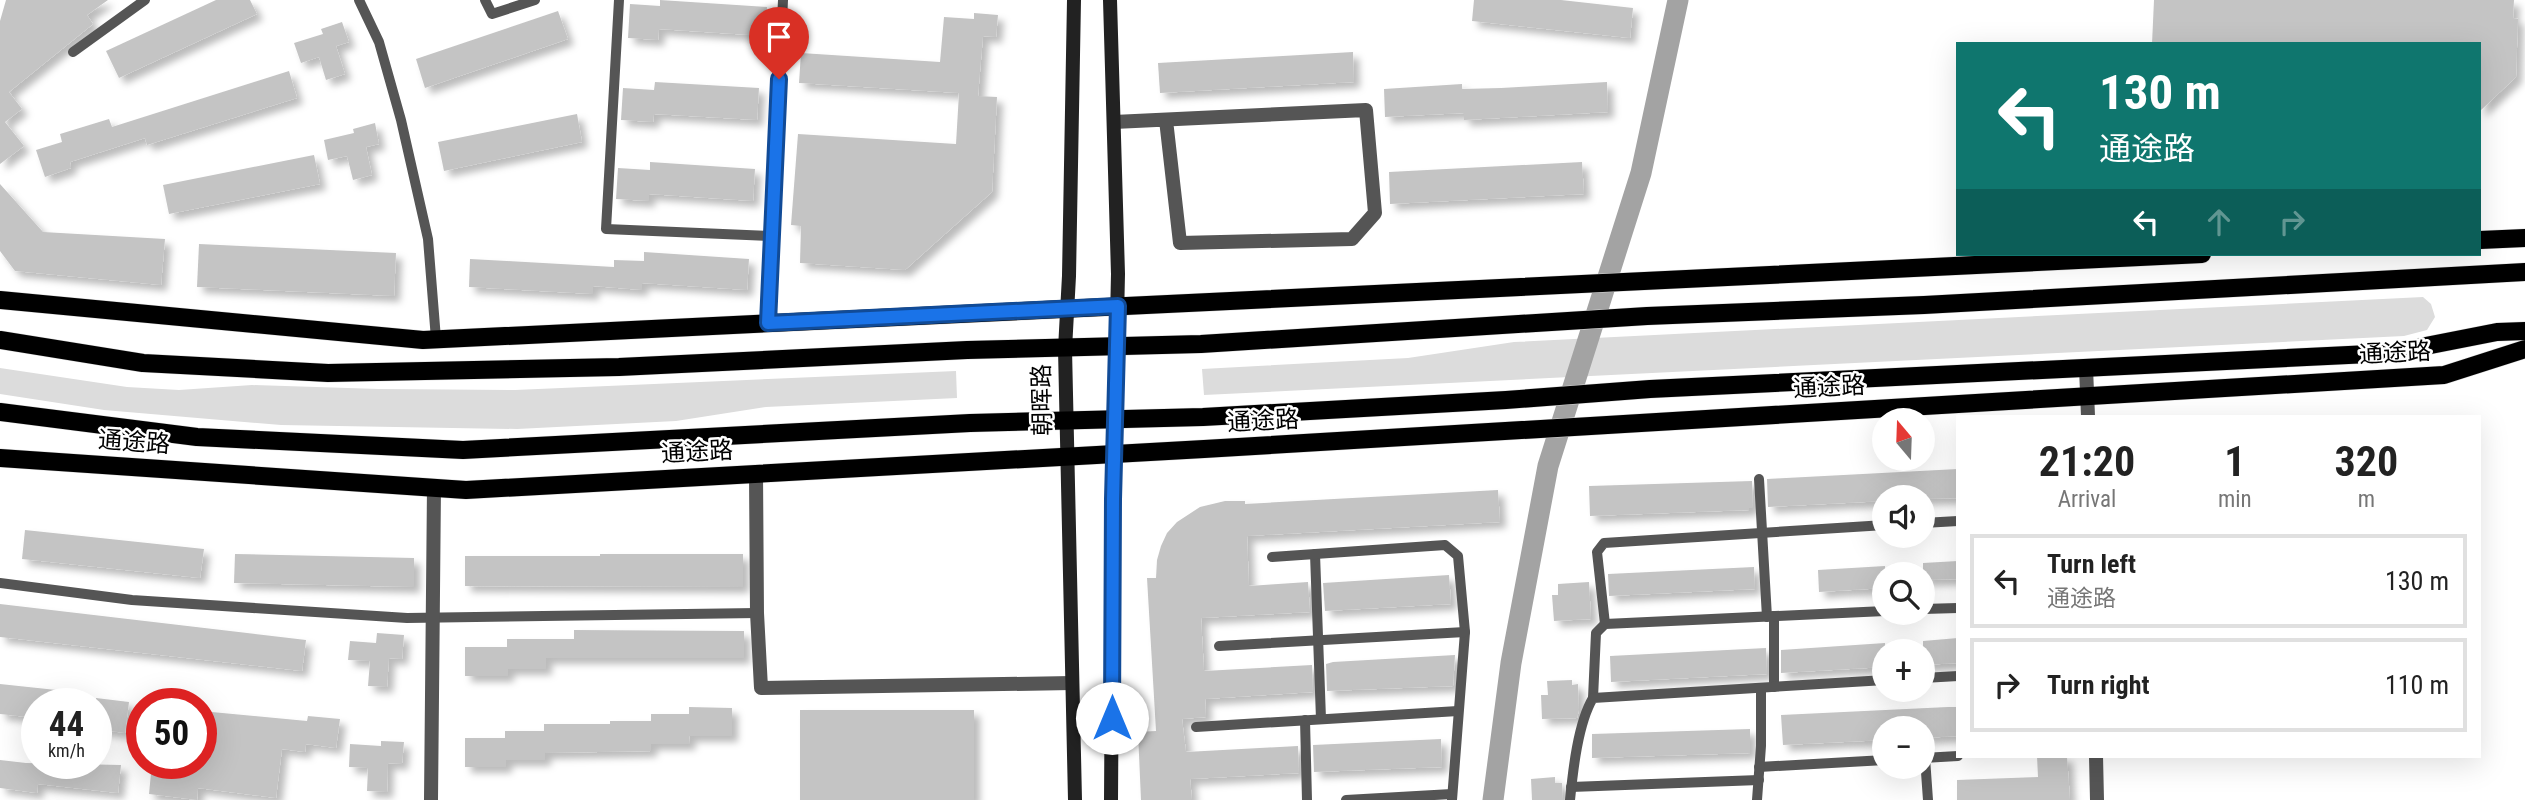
<!DOCTYPE html>
<meta charset="utf-8">
<style>
:root{--surface:#fff;--page:#f6f6f6;--text:#222;--muted:#767676;--line:#e0e0e0}
body{margin:0;font-family:"Roboto Condensed","Noto Sans SC",sans-serif;background:var(--page);color:var(--text);height:100vh;display:flex;flex-direction:column;font-size:26px;white-space:nowrap}
*{box-sizing:border-box;margin:0}
p{font-size:23px;color:var(--muted)}
.icon{flex:none;width:38px;height:38px;fill:none;stroke:currentColor;stroke-width:2;stroke-linecap:round;stroke-linejoin:round}
.map{position:relative;flex:1;overflow:hidden}
.panel{position:absolute;left:1956px;top:415px;width:525px;height:343px;display:flex;flex-direction:column;background:var(--surface);border-radius:0px;box-shadow:0 7px 28px #0002}
.panel>*{flex:none}
.hud{position:absolute;left:1956px;top:42px;width:525px;height:214px;border-radius:0px;box-shadow:0 7px 28px #0002;background:#0f766e;color:#fff;overflow:hidden}
.needle{width:46px;rotate:341deg}
.tools{position:absolute;left:1872px;top:408px;display:grid;gap:14px}
.tools a{display:grid;place-items:center;width:63px;height:63px;border-radius:50%;background:var(--surface);box-shadow:0 7px 28px #0002;font-size:35px}
.speed{position:absolute;left:21px;top:688px;display:flex;gap:14px;font-size:35px;font-weight:700;text-align:center}
.speed>*{display:grid;place-content:center;width:91px;height:91px;border-radius:50%;background:var(--surface);box-shadow:0 7px 28px #0002;line-height:1}
.speed small{font-size:18px;font-weight:400}
.speed .limit{border:10px solid #d22;background:#fff;color:#111}
.pin{position:absolute;display:grid;place-items:center;width:60px;height:60px;color:#fff;margin:-72px -30px;border-radius:50% 50% 50% 0;rotate:-45deg;box-shadow:0 0 7px #0007}
.pin .icon{rotate:45deg}
.me{position:absolute;width:77px;margin:-38px;rotate:0deg;stroke-linejoin:round;filter:drop-shadow(0 0 5px #0008)}
.turn{display:flex;align-items:center;gap:24px;height:147px;padding:0 28px;font-size:32px}
.turn .icon{width:91px;height:91px;stroke-width:2.5}
.turn b{display:block;font-size:49px;line-height:60px}
.lanes{display:flex;align-items:center;height:66px;padding:0 28px;background:#0003;justify-content:center;gap:35px;direction:ltr}
.lanes .off{opacity:.35}
.eta{display:flex;justify-content:space-evenly;align-items:center;height:119px;text-align:center}
.eta b{font-size:42px;font-weight:700;line-height:49px}
ul{padding:0;list-style:none}
li{display:flex;align-items:center;gap:21px;height:94px;margin:0 14px 10px;padding:0 14px;border:4px solid var(--line);border-radius:0px}
li div{flex:1}
li b{display:block;font-size:26px}
li em{font-style:normal}
.map>svg:first-child{display:block}
.green{fill:#dcdcdc}
.lines{fill:none;stroke-linecap:round;stroke-linejoin:round}
.canal{stroke:#a3a3a3;stroke-width:21}
.building{fill:#c4c4c4;filter:url(#shadow)}
.primary-casing{stroke:#dbdbdb;stroke-width:19}
.lane{stroke:#555;stroke-width:10}
.street{stroke:#555;stroke-width:14}
.secondary{stroke:#222;stroke-width:14}
.primary{stroke:#000;stroke-width:18}
.route-casing{stroke:#114b97;stroke-width:18}
.route{stroke:#1a73e8;stroke-width:12}
.labels{text-anchor:middle;dominant-baseline:central;stroke-width:5;stroke-linejoin:round;paint-order:stroke}
.street-label{font-size:24px;fill:#000;stroke:#fff}
</style>
<div class="map">
<svg width="2525" height="800" viewBox="0 0 2525 800">
<defs>
<filter id="shadow"><feDropShadow dx="6" dy="6" stdDeviation="3.5" flood-color="#0004"/></filter>
</defs>
<rect width="100%" height="100%" fill="#fff"/>
<g class="green">
<polygon points="2423,297 2431,304 2435,317 2427,330 2404,336 1204,395 1202,369 1408,358 1514,342"/>
<polygon points="0,368 127,387 179,390 252,385 379,389 515,390 956,371 957,398 766,407 676,421 517,429 281,425 104,410 0,394"/>
</g>
<g class="lines">
<polyline class="canal" points="1493,800 1511,663 1548,466 1641,173 1678,0"/>
</g>
<g class="building">
<polygon points="6,0 108,0 87,15 93,24 9,92 22,109 5,122 24,146 0,164 0,21"/>
<polygon points="216,0 250,0 257,14 119,78 106,51"/>
<polygon points="660,0 767,7 765,36 659,29 658,40 628,38 630,4 660,6"/>
<polygon points="1474,0 1561,0 1633,8 1630,38 1472,21"/>
<polygon points="2154,0 2514,0 2513,18 2518,19 2516,77 2480,111 2480,44 2152,44"/>
<polygon points="558,11 568,39 425,88 416,59"/>
<polygon points="974,13 998,15 996,37 983,36 978,96 997,97 992,192 905,270 800,263 801,226 791,225 798,134 956,144 959,93 799,83 801,53 940,62 944,17 974,19"/>
<polygon points="342,22 349,42 336,46 345,74 326,80 319,57 301,63 294,43 323,34 321,29"/>
<polygon points="1353,52 1354,82 1160,93 1158,63"/>
<polygon points="289,71 297,98 147,145 145,138 70,162 71,168 45,177 36,150 62,142 60,134 109,119 112,127"/>
<polygon points="655,82 759,88 757,120 654,114 653,122 621,120 623,88 654,90"/>
<polygon points="1607,82 1608,112 1464,120 1464,113 1385,117 1384,89 1462,84 1462,89 1501,88"/>
<polygon points="577,114 582,142 444,171 438,142"/>
<polygon points="375,123 379,144 366,147 372,175 353,180 347,156 328,160 324,140 354,133 353,129"/>
<polygon points="314,155 320,184 169,214 163,185"/>
<polygon points="650,162 755,169 753,201 649,194 649,201 616,199 618,168 650,170"/>
<polygon points="1582,162 1584,194 1390,204 1389,172"/>
<polygon points="0,184 43,232 165,239 161,285 15,271 0,251"/>
<polygon points="199,244 396,253 394,296 197,287"/>
<polygon points="644,252 749,259 747,290 642,283 642,290 593,286 593,294 469,287 470,259 614,267 614,260 644,261"/>
<polygon points="1958,469 1958,498 1923,499 1923,497 1885,497 1885,501 1768,507 1767,479"/>
<polygon points="1752,481 1753,508 1749,508 1749,510 1590,516 1589,486"/>
<polygon points="1498,490 1500,522 1247,536 1249,586 1308,582 1310,612 1201,618 1204,671 1312,665 1313,692 1205,699 1206,717 1182,719 1186,752 1298,746 1299,773 1190,779 1192,800 1141,800 1138,732 1156,731 1147,578 1156,578 1157,560 1161,546 1167,533 1177,522 1200,507 1225,501 1245,501 1245,504"/>
<polygon points="25,530 204,549 200,578 22,559"/>
<polygon points="235,554 414,558 414,587 234,583"/>
<polygon points="600,554 743,554 743,587 465,586 465,556 600,556"/>
<polygon points="1958,561 1958,579 1923,580 1923,563"/>
<polygon points="1885,566 1885,588 1819,592 1818,570"/>
<polygon points="1754,567 1755,589 1609,596 1608,574"/>
<polygon points="1449,575 1451,604 1325,611 1323,583"/>
<polygon points="1589,582 1591,619 1554,621 1552,595 1558,595 1558,584"/>
<polygon points="0,604 306,640 302,671 0,637"/>
<polygon points="574,630 744,631 744,658 546,658 546,669 508,669 508,676 465,676 465,647 507,647 507,639 574,639"/>
<polygon points="377,633 404,635 402,659 389,658 387,687 368,686 370,661 348,660 350,641 376,643"/>
<polygon points="1958,638 1958,663 1923,665 1923,641"/>
<polygon points="1885,643 1885,667 1781,673 1781,650"/>
<polygon points="1766,648 1767,674 1611,682 1610,656"/>
<polygon points="1455,655 1453,686 1327,691 1326,664 1333,662"/>
<polygon points="1572,680 1572,685 1578,684 1579,710 1577,718 1542,719 1541,695 1548,695 1547,681"/>
<polygon points="0,684 75,692 74,704 37,704 37,718 0,714"/>
<polygon points="96,698 129,702 125,733 96,729"/>
<polygon points="689,707 732,708 732,736 689,736 690,744 651,744 651,751 545,753 545,760 506,760 506,767 465,767 465,738 505,738 505,731 544,731 544,724 610,724 610,721 651,721 651,714 689,714"/>
<polygon points="1948,707 1958,707 1958,736 1923,738 1923,728 1885,728 1885,740 1783,745 1781,715"/>
<rect x="800" y="710" width="174" height="90"/>
<polygon points="201,711 307,721 308,716 340,719 336,748 306,744 305,752 282,749 276,798 198,788 197,800 149,794 152,763 201,763"/>
<polygon points="1750,729 1750,753 1592,758 1592,734"/>
<polygon points="1441,739 1442,767 1314,772 1313,745"/>
<polygon points="381,741 404,742 402,764 388,763 387,792 367,791 368,768 349,767 350,744 381,746"/>
<polygon points="2037,756 2067,756 2070,800 1957,800 1957,780 2038,777"/>
<polygon points="0,760 26,763 121,765 118,793 38,784 37,793 0,788"/>
<polygon points="1555,777 1555,783 1562,783 1563,800 1532,800 1531,779"/>
</g>
<g class="lines">
<g class="primary-casing">
<g id="primary">
<polyline points="2480,240 2525,238"/>
<polyline points="0,300 423,340 2202,254"/>
<polyline points="0,340 143,363 328,373 619,367 967,350 1201,344 1647,316 1924,305 2525,272"/>
<polyline points="0,412 197,437 463,450 970,423 1203,417 1506,400 1650,389 2390,353 2497,332 2525,331"/>
<polyline points="0,458 466,490 1204,449 2444,375 2525,349"/>
</g>
</g>
<g class="lane">
<polyline points="359,0 379,42 401,120 428,239 436,339"/>
<polyline points="485,0 492,14 535,0"/>
<polyline points="619,0 606,229 772,236"/>
<polyline points="73,52 145,0"/>
<polyline points="768,323 783,0"/>
<polyline points="1759,479 1767,617"/>
<polyline points="1923,523 1958,521"/>
<polyline points="1315,554 1321,719"/>
<polyline points="1272,557 1445,545 1458,556 1465,632 1452,800"/>
<polyline points="0,583 132,600 407,618 757,613"/>
<polyline points="1923,609 1958,608"/>
<polyline points="1774,616 1774,687"/>
<polyline points="1605,624 1597,552 1604,543 1885,525"/>
<polyline points="1219,646 1465,632"/>
<polyline points="1923,678 1958,676"/>
<polyline points="1593,698 1596,633 1605,624 1885,611"/>
<polyline points="1305,720 1307,800"/>
<polyline points="1196,727 1458,711"/>
<polyline points="1923,758 1958,756"/>
<polyline points="1925,758 1928,800"/>
<polyline points="1759,767 1885,760"/>
<polyline points="1571,787 1759,780"/>
<polyline points="1346,800 1452,794"/>
<path d="M1570,800C1573,770 1578,723 1593,698L1885,680"/>
<polyline points="1757,800 1761,746 1761,688"/>
</g>
<g class="street">
<polyline points="1114,122 1366,110 1375,213 1352,239 1180,243 1166,120"/>
<polyline points="2086,368 2088,416"/>
<polyline points="756,473 757,613 761,688 1072,683"/>
<polyline points="2096,756 2097,800"/>
<polyline points="431,800 434,487"/>
</g>
<g class="secondary">
<polyline points="1074,0 1069,276 1065,349 1075,800"/>
<polyline points="1110,0 1118,274 1113,499 1111,800"/>
</g>
<use href="#primary" class="primary"/>
</g>
<g class="lines">
<g class="route-casing">
<polyline id="route" points="779,79 768,323 1118,306 1113,499 1112,718"/>
</g>
<use href="#route" class="route"/>
</g>
<g class="labels">
<g class="street-label">
<text transform="translate(2395 353) rotate(-3)">通途路</text>
<text transform="translate(1829 387) rotate(-3)">通途路</text>
<text transform="translate(1042 400) rotate(-91)">朝晖路</text>
<text transform="translate(1263 421) rotate(-3)">通途路</text>
<text transform="translate(134 442) rotate(4)">通途路</text>
<text transform="translate(697 452) rotate(-3)">通途路</text>
</g>
</g>
</svg>
<div class="tools">
<a><svg class="needle" viewBox="-14 -14 28 28"><path d="M0-13l5 13h-10z" fill="#e53935"/><path d="M0 13l5-13h-10z" fill="#767676"/></svg></a>
<a><svg class="icon" aria-label="sound" viewBox="0 0 24 24"><path d="M4 9h4l5-4v14l-5-4H4zM17 9q2 3 0 6"/></svg></a>
<a><svg class="icon" aria-label="search" viewBox="0 0 24 24"><circle cx="10" cy="10" r="6"/><path d="M15 15l6 6"/></svg></a>
<a>+</a>
<a>−</a>
</div>
<div class="speed"><div>44<small>km/h</small></div><div class="limit">50</div></div>
<div class="pin" style="left:779px;top:79px;background:#d93025"><svg class="icon" aria-label="arrive" viewBox="0 0 24 24"><path d="M6 21V4h12l-3 4 3 4H6"/></svg></div>
<svg class="me" style="left:1112px;top:718px" viewBox="-20 -20 40 40"><circle r="19" fill="#fff"/><path d="M0-13L10 11 0 6-10 11z" fill="#1a73e8"/></svg>
<div class="hud">
<div class="turn"><svg class="icon" aria-label="left" viewBox="0 0 24 24"><path d="M17 20v-9H6M10 6l-5 5 5 5"/></svg><div><b>130 m</b>通途路</div></div>
<div class="lanes"><svg class="icon" aria-label="left" viewBox="0 0 24 24"><path d="M17 20v-9H6M10 6l-5 5 5 5"/></svg><svg class="icon off" aria-label="ahead" viewBox="0 0 24 24"><path d="M12 20V5M6 11l6-6 6 6"/></svg><svg class="icon off" aria-label="right" viewBox="0 0 24 24"><path d="M7 20v-9h11M14 6l5 5-5 5"/></svg></div>
</div>
<section class="panel">
<div class="eta">
<div><b>21:20</b><p>Arrival</p></div>
<div><b>1</b><p>min</p></div>
<div><b>320</b><p>m</p></div>
</div>
<ul>
<li><svg class="icon" aria-label="left" viewBox="0 0 24 24"><path d="M17 20v-9H6M10 6l-5 5 5 5"/></svg><div><b>Turn left</b><p>通途路</p></div><em>130 m</em></li>
<li><svg class="icon" aria-label="right" viewBox="0 0 24 24"><path d="M7 20v-9h11M14 6l5 5-5 5"/></svg><div><b>Turn right</b></div><em>110 m</em></li>
</ul>
</section>
</div>
